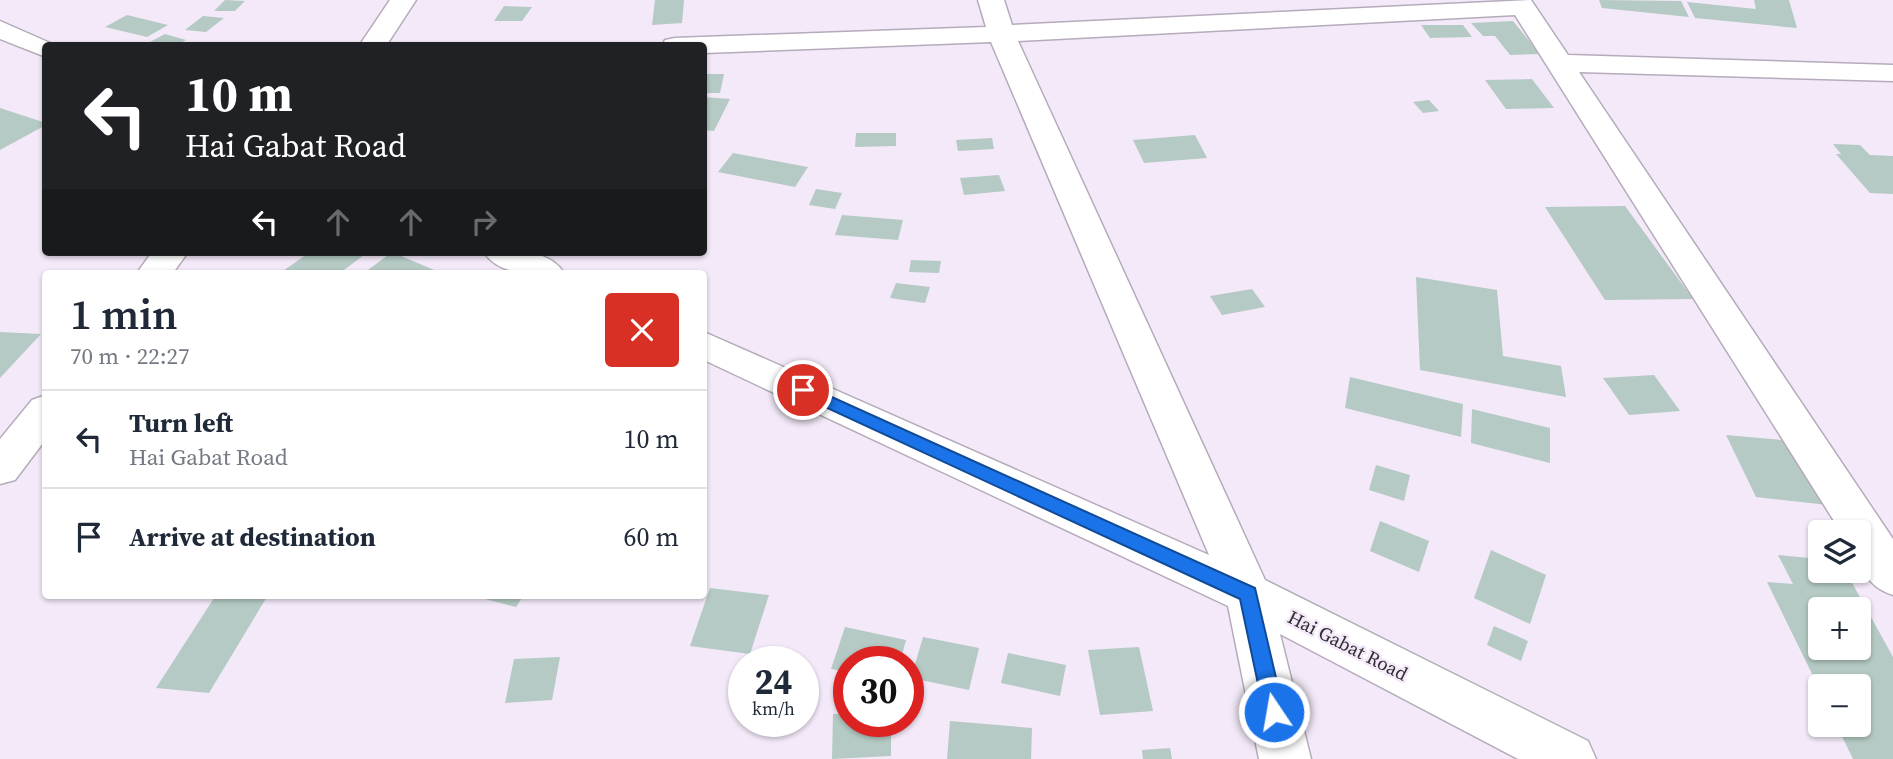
<!DOCTYPE html>
<meta charset="utf-8">
<style>
:root{--surface:#fff;--page:#f2f2f3;--text:#1f2937;--muted:#747a83;--line:#e0e1e3}
body{margin:0;font-family:"Source Serif 4",serif;background:var(--page);color:var(--text);height:100vh;display:flex;flex-direction:column;font-size:26px;white-space:nowrap}
*{box-sizing:border-box;margin:0}
p{font-size:23px;color:var(--muted)}
.icon{flex:none;width:38px;height:38px;fill:none;stroke:currentColor;stroke-width:2;stroke-linecap:round;stroke-linejoin:round}
.map{position:relative;flex:1;overflow:hidden}
.side{position:absolute;left:42px;top:270px;width:665px;height:329px;display:flex;flex-direction:column;background:var(--surface);border-radius:7px;box-shadow:0 2px 5px #0004}
.side>*{flex:none}
.guide{position:absolute;left:42px;top:42px;width:665px;height:214px;border-radius:7px;box-shadow:0 2px 5px #0004;background:#202124;color:#fff;overflow:hidden}
.tools{position:absolute;left:1808px;top:520px;display:grid;gap:14px}
.tools a{display:grid;place-items:center;width:63px;height:63px;border-radius:7px;background:var(--surface);box-shadow:0 2px 5px #0004;font-size:35px}
.speed{position:absolute;left:728px;top:646px;display:flex;gap:14px;font-size:35px;font-weight:700;text-align:center}
.speed>*{display:grid;place-content:center;width:91px;height:91px;border-radius:50%;background:var(--surface);box-shadow:0 2px 5px #0004;line-height:1}
.speed small{font-size:18px;font-weight:400}
.speed .limit{border:10px solid #d22;background:#fff;color:#111}
.pin{position:absolute;display:grid;place-items:center;width:60px;height:60px;color:#fff;margin:-30px;border:4px solid #fff;border-radius:50%;box-shadow:0 2px 7px #0007}
.me{position:absolute;width:77px;margin:-38px;rotate:348deg;stroke-linejoin:round;filter:drop-shadow(0 0 5px #0008)}
.turn{display:flex;align-items:center;gap:24px;height:147px;padding:0 28px;font-size:32px}
.turn .icon{width:91px;height:91px;stroke-width:2.5}
.turn b{display:block;font-size:49px;line-height:60px}
.lanes{display:flex;align-items:center;height:66px;padding:0 28px;background:#0003;justify-content:center;gap:35px;direction:ltr}
.lanes .off{opacity:.35}
.round{display:grid;place-items:center;flex:none;width:74px;height:74px;border-radius:7px;background:var(--page)}
.summary{display:flex;align-items:center;justify-content:space-between;height:119px;padding:0 28px}
h1{font-size:42px;font-weight:600;line-height:52px}
ul{padding:0;list-style:none}
li{display:flex;align-items:center;gap:21px;height:98px;padding:0 28px;border-top:2px solid var(--line)}
li div{flex:1}
li b{display:block;font-size:26px}
li em{font-style:normal}
.map>svg:first-child{display:block}
.building{fill:#b5cac4;fill-rule:evenodd}
.lines{fill:none;stroke-linecap:round;stroke-linejoin:round}
.minor-casing{stroke:#b5abba;stroke-width:3}
.minor{fill:#fff;fill-rule:evenodd}
.route{fill:#1a73e8;stroke:#114b97;stroke-width:2}
.labels{text-anchor:middle;dominant-baseline:central;stroke-width:5;stroke-linejoin:round;paint-order:stroke}
.street-label{font-size:19px;fill:#312d33;stroke:#f3e9f8}
</style>
<div class="map">
<svg width="1893" height="759" viewBox="0 0 1893 759">
<rect width="100%" height="100%" fill="#f3e9f8"/>
<g class="building">
<polygon points="225,0 245,1 235,11 214,11"/>
<polygon points="655,0 684,0 682,23 652,25"/>
<polygon points="1599,0 1681,1 1689,17 1602,8"/>
<polygon points="1754,0 1789,0 1797,28 1695,18 1687,2 1756,9"/>
<polygon points="504,6 532,7 522,21 494,21"/>
<polygon points="127,15 168,25 147,37 105,27"/>
<polygon points="203,16 224,18 206,32 185,30"/>
<polygon points="1513,21 1540,54 1510,55 1495,36 1483,36 1471,23"/>
<polygon points="1421,25 1463,25 1472,37 1430,38"/>
<polygon points="165,34 186,40 175,46 146,44"/>
<polygon points="704,74 724,74 720,93 704,93"/>
<polygon points="1532,79 1554,108 1506,109 1485,80"/>
<polygon points="704,97 730,99 714,131 704,130"/>
<polygon points="1429,100 1439,111 1423,113 1413,102"/>
<polygon points="0,108 46,123 46,125 0,150"/>
<polygon points="856,133 896,133 896,146 855,147"/>
<polygon points="1195,135 1207,158 1144,163 1133,140"/>
<polygon points="992,138 994,149 958,151 956,140"/>
<polygon points="1833,144 1860,145 1870,155 1893,156 1893,194 1870,193 1836,154 1841,154"/>
<polygon points="733,153 808,167 795,187 718,172"/>
<polygon points="999,175 1005,191 964,195 960,178"/>
<polygon points="816,189 842,193 835,209 809,205"/>
<polygon points="1625,206 1693,299 1605,300 1545,207"/>
<polygon points="842,215 903,220 898,240 835,235"/>
<polygon points="310,252 368,252 340,273 283,271"/>
<polygon points="392,252 434,270 430,273 364,273"/>
<polygon points="911,260 941,261 939,273 909,272"/>
<polygon points="1416,277 1497,290 1503,356 1561,366 1566,397 1420,370"/>
<polygon points="896,283 930,287 925,303 890,298"/>
<polygon points="1252,289 1265,307 1222,315 1210,296"/>
<polygon points="0,332 41,334 0,378"/>
<polygon points="1654,375 1680,411 1629,415 1603,378"/>
<polygon points="1350,377 1463,404 1461,437 1345,408"/>
<polygon points="1472,409 1550,428 1550,463 1471,443"/>
<polygon points="1726,435 1793,441 1828,505 1756,497"/>
<polygon points="1376,465 1410,475 1404,501 1369,490"/>
<polygon points="1380,521 1429,541 1419,572 1370,551"/>
<polygon points="1491,550 1546,575 1530,624 1474,598"/>
<path d="M1778,555L1820,559V570H1845L1893,657V759H1853L1836,724H1858V686H1820V690L1767,582L1793,584ZM1820,609H1858V648H1820Z"/>
<polygon points="710,588 769,595 750,654 690,646"/>
<polygon points="216,595 268,595 209,693 156,688"/>
<polygon points="470,595 524,595 516,607"/>
<polygon points="1494,626 1528,641 1521,661 1487,645"/>
<polygon points="845,627 906,640 900,662 849,662 849,672 831,669"/>
<polygon points="923,637 979,648 969,690 911,678"/>
<polygon points="1139,647 1153,711 1100,715 1088,650"/>
<polygon points="1008,653 1066,665 1060,696 1001,683"/>
<polygon points="560,657 552,700 505,703 514,659"/>
<polygon points="833,714 849,714 849,721 891,721 891,756 832,759"/>
<polygon points="950,721 1032,728 1031,759 947,759"/>
<polygon points="1170,748 1172,759 1143,759 1142,750"/>
</g>
<g class="lines">
<g class="minor-casing">
<g id="minor">
<polygon points="390,0 416,0 386,46 359,46"/>
<path d="M978,0H1004L1012,25L1531,0L1568,55L1893,65V81L1579,72L1893,539V595C1862,585 1858,561 1858,532H1841L1515,15L1018,41L1265,580L1588,741L1596,759H1518L1280,634L1311,759H1259L1228,606L704,360V332L1209,555L991,42L704,53V46H662L665,40L675,38L986,27Z"/>
<polygon points="0,21 57,46 46,46 46,57 0,39"/>
<polygon points="152,252 188,252 173,273 137,273"/>
<path d="M484,252C510,252 548,247 564,273C538,273 500,278 484,252Z"/>
<polygon points="46,395 46,439 15,480 0,484 0,439 32,400"/>
</g>
</g>
<use href="#minor" class="minor"/>
</g>
<polygon class="route" points="803,384 1255,588 1284,712 1281,719 1274,721 1267,719 1264,712 1240,599 797,394 795,390"/>
<g class="labels">
<g class="street-label">
<text transform="translate(1348 645) rotate(27)">Hai Gabat Road</text>
</g>
</g>
</svg>
<div class="tools">
<a><svg class="icon" aria-label="layers" viewBox="0 0 24 24"><path d="M12 4l9 5-9 5-9-5zM3 14l9 5 9-5"/></svg></a>
<a>+</a>
<a>−</a>
</div>
<div class="speed"><div>24<small>km/h</small></div><div class="limit">30</div></div>
<div class="pin" style="left:803px;top:390px;background:#d93025"><svg class="icon" aria-label="arrive" viewBox="0 0 24 24"><path d="M6 21V4h12l-3 4 3 4H6"/></svg></div>
<svg class="me" style="left:1274px;top:712px" viewBox="-20 -20 40 40"><circle r="17" fill="#1a73e8" stroke="#fff" stroke-width="3"/><path d="M0-11L8 9 0 5-8 9z" fill="#fff"/></svg>
<div class="guide">
<div class="turn"><svg class="icon" aria-label="left" viewBox="0 0 24 24"><path d="M17 20v-9H6M10 6l-5 5 5 5"/></svg><div><b>10 m</b>Hai Gabat Road</div></div>
<div class="lanes"><svg class="icon" aria-label="left" viewBox="0 0 24 24"><path d="M17 20v-9H6M10 6l-5 5 5 5"/></svg><svg class="icon off" aria-label="ahead" viewBox="0 0 24 24"><path d="M12 20V5M6 11l6-6 6 6"/></svg><svg class="icon off" aria-label="ahead" viewBox="0 0 24 24"><path d="M12 20V5M6 11l6-6 6 6"/></svg><svg class="icon off" aria-label="right" viewBox="0 0 24 24"><path d="M7 20v-9h11M14 6l5 5-5 5"/></svg></div>
</div>
<section class="side">
<div class="summary"><div><h1>1 min</h1><p>70 m · 22:27</p></div><a class="round" style="background:#d93025;color:#fff"><svg class="icon" aria-label="close" viewBox="0 0 24 24"><path d="M6 6l12 12M18 6L6 18"/></svg></a></div>
<ul>
<li><svg class="icon" aria-label="left" viewBox="0 0 24 24"><path d="M17 20v-9H6M10 6l-5 5 5 5"/></svg><div><b>Turn left</b><p>Hai Gabat Road</p></div><em>10 m</em></li>
<li><svg class="icon" aria-label="arrive" viewBox="0 0 24 24"><path d="M6 21V4h12l-3 4 3 4H6"/></svg><div><b>Arrive at destination</b></div><em>60 m</em></li>
</ul>
</section>
</div>
